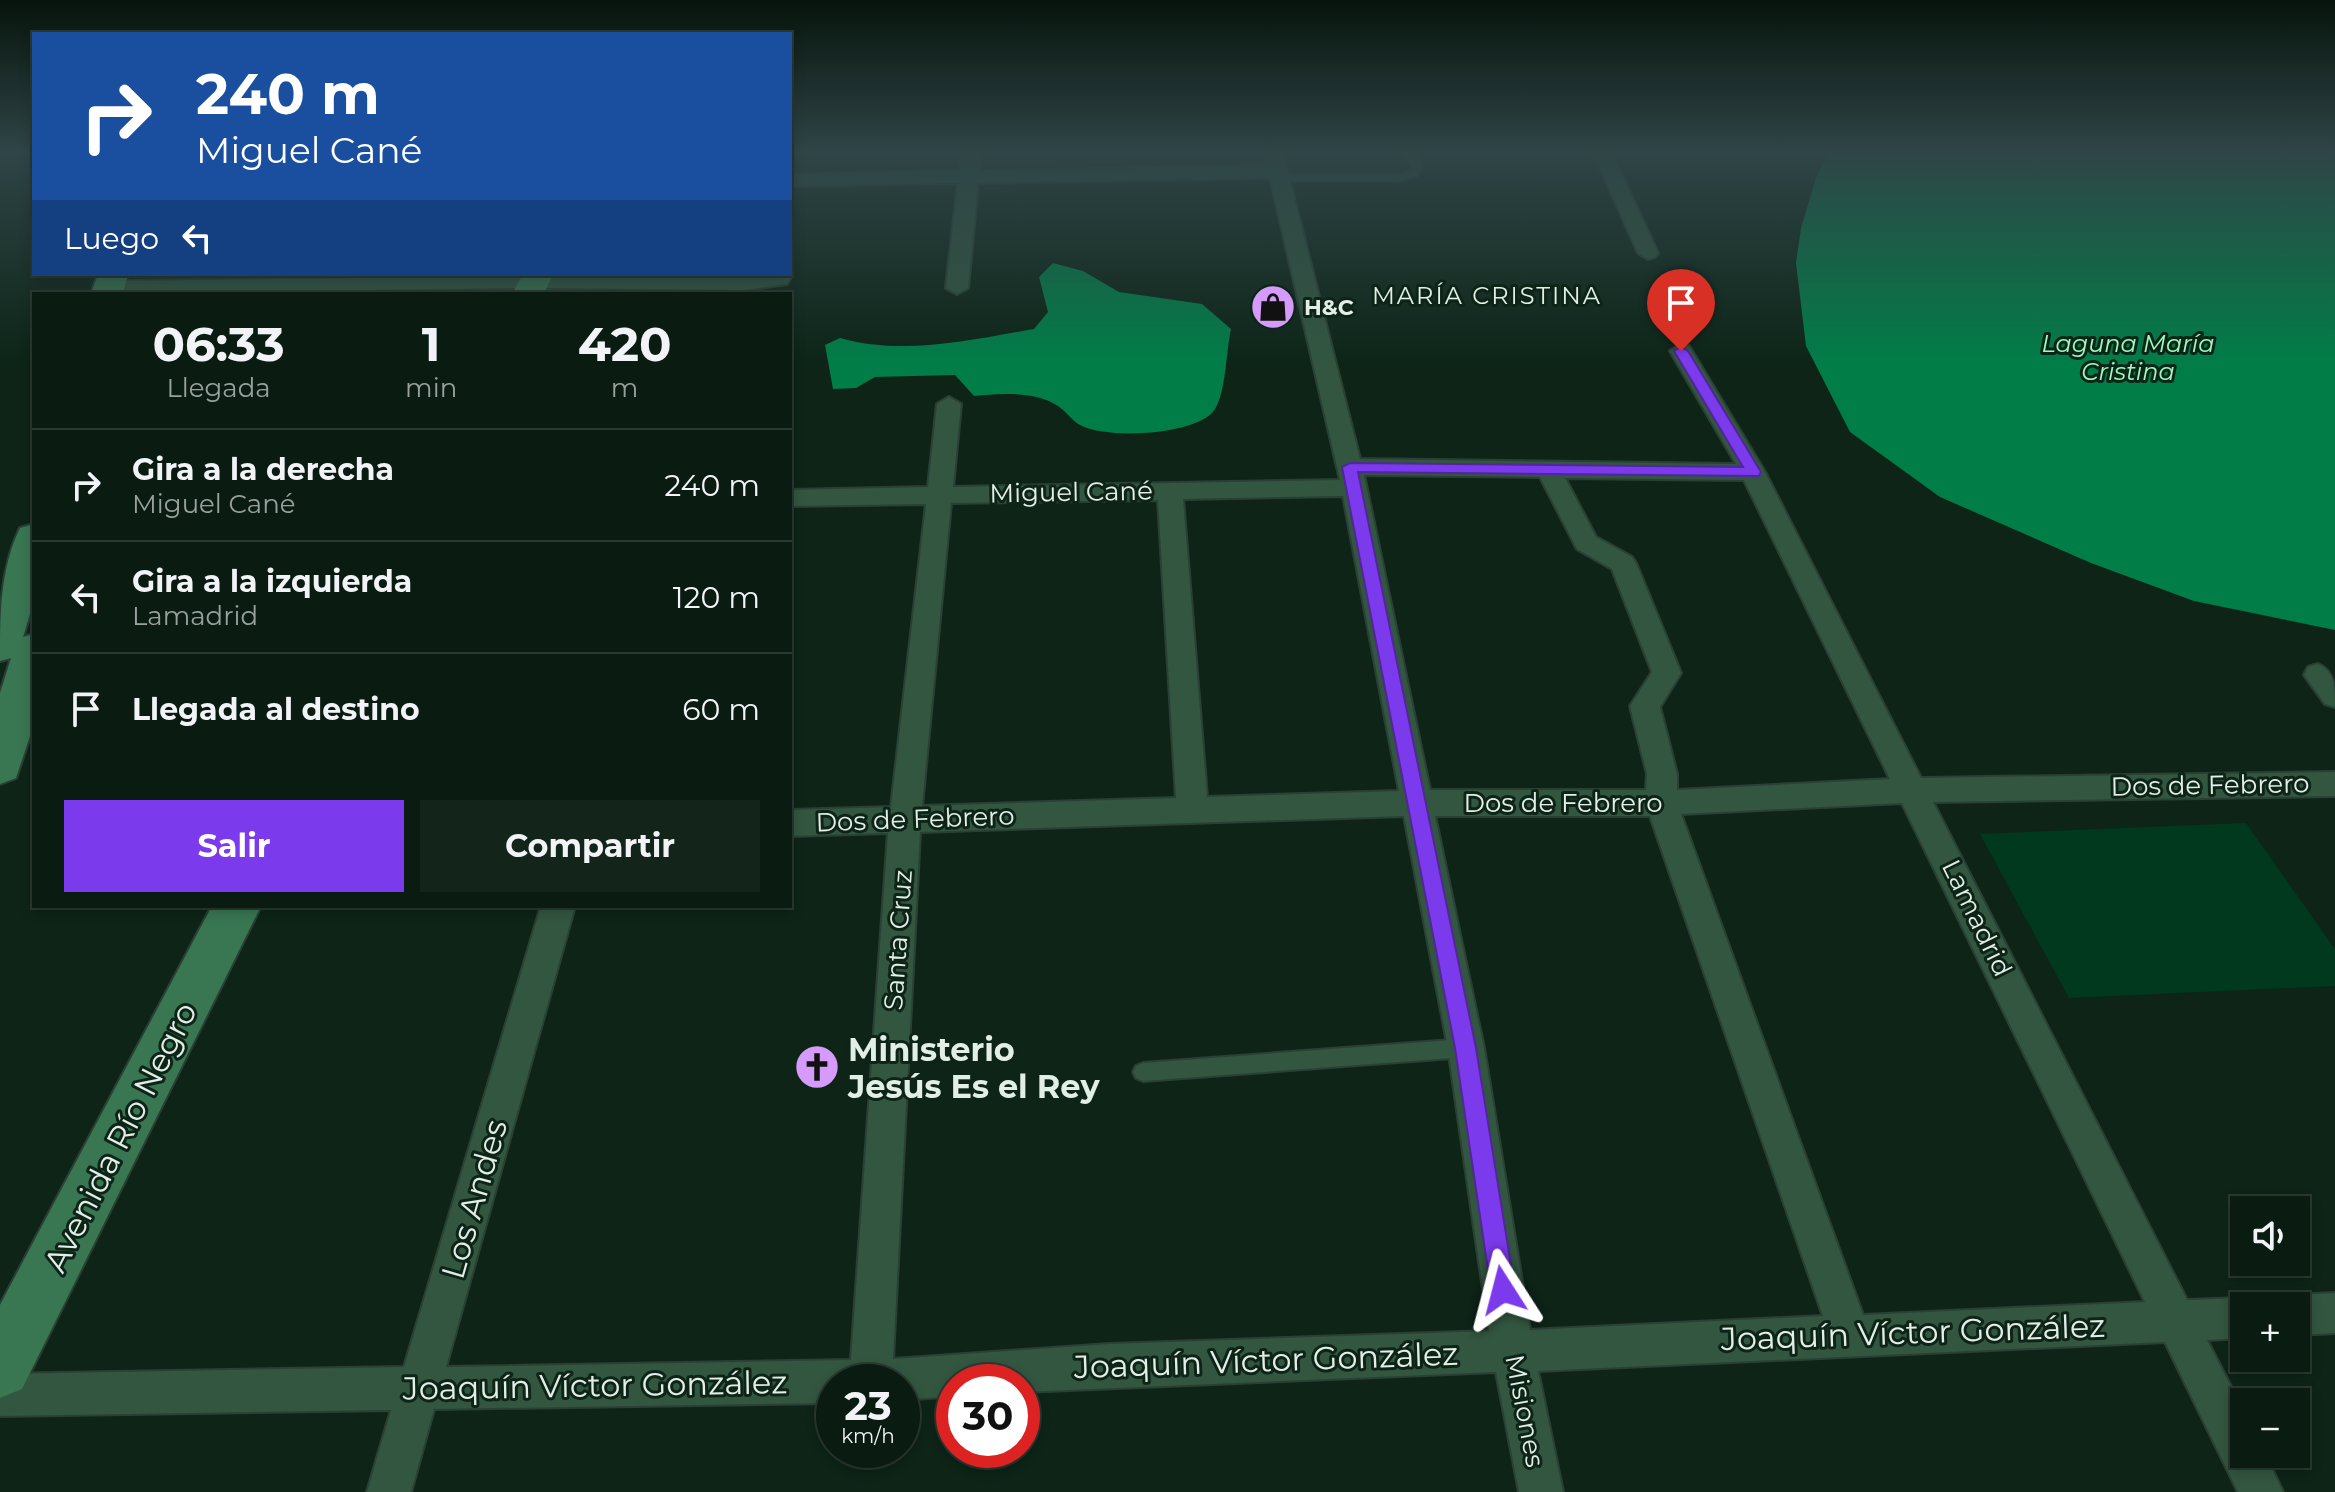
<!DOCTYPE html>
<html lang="es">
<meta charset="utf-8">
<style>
:root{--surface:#0a1b11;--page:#13241a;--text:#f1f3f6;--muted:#99a19f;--line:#2a3931;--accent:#7c3aed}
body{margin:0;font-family:Montserrat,sans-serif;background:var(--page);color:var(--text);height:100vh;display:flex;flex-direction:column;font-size:30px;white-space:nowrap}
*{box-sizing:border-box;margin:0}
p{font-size:26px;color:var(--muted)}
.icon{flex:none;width:44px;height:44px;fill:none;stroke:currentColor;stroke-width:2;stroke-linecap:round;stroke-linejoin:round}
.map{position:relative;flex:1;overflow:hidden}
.panel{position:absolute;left:32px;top:292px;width:760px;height:616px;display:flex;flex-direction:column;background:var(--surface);border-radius:0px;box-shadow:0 4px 12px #0003,0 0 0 2px var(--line)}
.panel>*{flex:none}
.top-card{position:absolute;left:32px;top:32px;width:760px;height:244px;border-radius:0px;box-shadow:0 4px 12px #0003,0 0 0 2px var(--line);background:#1a4fa0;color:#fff;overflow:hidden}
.controls{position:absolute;left:2230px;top:1196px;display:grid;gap:16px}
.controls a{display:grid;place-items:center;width:80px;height:80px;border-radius:0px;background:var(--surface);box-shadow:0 4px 12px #0003,0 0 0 2px var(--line);font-size:40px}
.speed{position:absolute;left:816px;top:1364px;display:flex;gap:16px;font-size:40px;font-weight:700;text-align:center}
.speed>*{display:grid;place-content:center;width:104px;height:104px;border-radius:50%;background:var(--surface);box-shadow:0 4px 12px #0003,0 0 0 2px var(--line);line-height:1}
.speed small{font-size:20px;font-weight:400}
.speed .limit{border:12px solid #d22;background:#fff;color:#111}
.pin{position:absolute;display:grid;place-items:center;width:68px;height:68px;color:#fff;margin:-82px -34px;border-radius:50% 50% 50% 0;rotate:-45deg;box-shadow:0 0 8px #0007}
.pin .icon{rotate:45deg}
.me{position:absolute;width:88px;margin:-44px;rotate:351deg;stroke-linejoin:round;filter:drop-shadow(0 0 6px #0008)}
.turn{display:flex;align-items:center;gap:28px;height:168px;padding:0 32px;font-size:36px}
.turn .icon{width:104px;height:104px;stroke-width:2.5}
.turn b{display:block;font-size:56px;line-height:68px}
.then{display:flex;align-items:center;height:76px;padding:0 32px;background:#0003;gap:16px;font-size:30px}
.eta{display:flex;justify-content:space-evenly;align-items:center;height:136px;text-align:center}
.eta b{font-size:48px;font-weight:700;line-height:56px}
.primary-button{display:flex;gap:16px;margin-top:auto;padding:16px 32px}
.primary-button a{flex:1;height:92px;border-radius:0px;background:var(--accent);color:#fff;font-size:32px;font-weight:700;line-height:92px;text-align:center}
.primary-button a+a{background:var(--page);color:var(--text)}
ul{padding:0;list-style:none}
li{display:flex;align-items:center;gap:24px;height:112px;padding:0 32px;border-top:2px solid var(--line)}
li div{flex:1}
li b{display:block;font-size:30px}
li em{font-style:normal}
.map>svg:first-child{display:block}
.green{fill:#00391e}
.water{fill:#017d48}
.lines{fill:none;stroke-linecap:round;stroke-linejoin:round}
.lane-casing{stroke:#2b4034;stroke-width:4}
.street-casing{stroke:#2b4034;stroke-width:4}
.secondary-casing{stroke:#2b4034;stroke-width:4}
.lane{fill:#325640;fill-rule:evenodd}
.street{fill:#325640;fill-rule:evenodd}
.secondary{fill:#397652;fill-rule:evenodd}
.route{fill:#7c3aed;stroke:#51269a;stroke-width:2}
.labels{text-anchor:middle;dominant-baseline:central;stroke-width:6;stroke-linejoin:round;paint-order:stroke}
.far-poi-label{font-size:22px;font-weight:bold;fill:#e1efe6;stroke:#0d2417;text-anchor:start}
.far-neighbourhood-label{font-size:24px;letter-spacing:2px;fill:#e1efe6;stroke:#0d2417}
.far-water-label{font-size:24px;font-style:italic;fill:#9afcc0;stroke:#0d2417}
.street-label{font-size:26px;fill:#e1efe6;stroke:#0d2417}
.near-poi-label{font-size:32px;font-weight:bold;fill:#e1efe6;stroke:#0d2417;text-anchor:start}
.near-street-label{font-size:32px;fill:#e1efe6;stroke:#0d2417}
</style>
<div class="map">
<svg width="2335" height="1492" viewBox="0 0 2335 1492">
<rect width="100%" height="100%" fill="#0d2417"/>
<polygon class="green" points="2246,823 2335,949 2335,986 2069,998 1980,834"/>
<g class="water">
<polygon points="1828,154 2332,154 2335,160 2335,630 2194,601 2091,563 1940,497 1850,432 1806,346 1796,263 1801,228 1816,178"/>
<path d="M1053,263L1083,271L1119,292L1202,304L1231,329C1226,350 1226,399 1212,413C1190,435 1109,439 1082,426C1073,422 1066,411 1058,406C1036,391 999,393 974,396L955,375L875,377L856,388L833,389L825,345L840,338C904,356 969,340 1034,329L1048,312L1039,277Z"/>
</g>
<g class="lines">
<g class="lane-casing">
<g id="lane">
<polygon points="1404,154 1414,154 1423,166 1416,176 1398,181 1295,181 1271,172 1276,169 1296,175 1398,175 1408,172 1413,166"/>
<polygon points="1466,1039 1473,1042 1476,1048 1473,1054 1466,1057 1143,1081 1136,1078 1133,1072 1136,1066 1143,1063"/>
</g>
</g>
<g class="street-casing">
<g id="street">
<path d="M962,154H980L979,171L1267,166L1265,154H1283L1360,459L1736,464L1670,351L1681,344L1689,346L1765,472L1921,778L2335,772V796L1933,802L2187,1300L2244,1298L2258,1304L2244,1306V1338L2207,1340L2244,1412V1454H2265L2283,1492H2238L2165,1342L1538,1371L1563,1492H1519L1496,1372L1022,1392V1382H954V1396L902,1400V1382H834V1403L434,1409L411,1492H367L391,1410L0,1416V1374L404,1367L541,906H575L446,1367L851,1360L888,833L790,836V810L891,807L926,504L790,506V490L928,487L937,404L949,397L961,404L953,487L1340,480L1270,178L978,183L968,288L957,294L946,288L958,183L790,186V174L960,171ZM1364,475L1540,477L1577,549L1612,569L1652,672L1630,706L1647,774L1646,790H1430ZM1565,478L1744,480L1890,779L1677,790V774L1660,707L1681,673L1636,563L1632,557L1596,537ZM1343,496L1399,791L1207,797L1183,499ZM1158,500L1176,798L922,806L951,503ZM1902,803L2145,1302L1863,1315L1681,814ZM1404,816L1448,1048L1489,1331L1109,1344L893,1359L920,832ZM1435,816H1650L1823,1316L1530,1330L1484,1048Z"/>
<polygon points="1594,154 1612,154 1658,253 1655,257 1648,259 1638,253"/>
<polygon points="770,274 787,274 790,279 787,284 745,290 535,288 109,293 98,287 109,281 535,276 745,278"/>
<path d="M2318,664C2335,671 2335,688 2335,707L2325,704L2304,675L2308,667Z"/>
<polygon points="2335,1293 2335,1333 2296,1335 2296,1306 2279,1306 2282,1301 2296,1295"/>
</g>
</g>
<g class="secondary-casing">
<g id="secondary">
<polygon points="98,274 128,274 123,294 91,294"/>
<polygon points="523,274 553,274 544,294 512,294"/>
<path d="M34,524V601L23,637L34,634V724L16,778L0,784V693L11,658L0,661C0,615 0,569 20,528Z"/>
<polygon points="212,906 261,906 22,1389 0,1398 0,1305"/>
</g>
</g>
<use href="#lane" class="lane"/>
<use href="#street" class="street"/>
<use href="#secondary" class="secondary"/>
</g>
<linearGradient id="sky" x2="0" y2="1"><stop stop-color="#07140d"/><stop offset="0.42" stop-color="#2f4547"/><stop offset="1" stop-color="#2f4547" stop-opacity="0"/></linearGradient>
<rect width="2335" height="363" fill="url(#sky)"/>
<polygon class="route" points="1681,347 1688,351 1761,472 1759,476 1358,472 1476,1048 1515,1290 1512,1299 1503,1303 1495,1299 1491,1290 1455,1048 1342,467 1350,463 1743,467 1674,351"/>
<defs>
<g id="shop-disc" transform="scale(2.3)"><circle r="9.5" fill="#d59bfa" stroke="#0d2417"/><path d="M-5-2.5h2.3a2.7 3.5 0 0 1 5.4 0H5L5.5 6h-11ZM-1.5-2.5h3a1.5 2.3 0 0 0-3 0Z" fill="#111"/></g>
<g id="church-disc" transform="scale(2.3)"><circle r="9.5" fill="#d59bfa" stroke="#0d2417"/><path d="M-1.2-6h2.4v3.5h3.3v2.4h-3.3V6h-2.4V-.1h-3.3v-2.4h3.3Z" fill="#111"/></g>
</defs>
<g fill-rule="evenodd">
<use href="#shop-disc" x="1273" y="307"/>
<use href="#church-disc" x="817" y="1067"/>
</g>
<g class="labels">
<g class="far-poi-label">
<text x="1304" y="307">H&amp;C</text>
</g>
<g class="far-neighbourhood-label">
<text x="1487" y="295">MARÍA CRISTINA</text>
</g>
<g class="far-water-label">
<text x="2128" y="343">Laguna María<tspan x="2128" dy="28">Cristina</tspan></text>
</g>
<g class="street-label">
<text transform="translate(1071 492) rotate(-1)">Miguel Cané</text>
<text transform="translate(2210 785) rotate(-1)">Dos de Febrero</text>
<text x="1563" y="803">Dos de Febrero</text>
<text transform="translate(915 819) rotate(-2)">Dos de Febrero</text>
<text transform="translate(1977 918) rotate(64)">Lamadrid</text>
<text transform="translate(898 940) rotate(-86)">Santa Cruz</text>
<text transform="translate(1525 1411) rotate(79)">Misiones</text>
</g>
<g class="near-poi-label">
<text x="848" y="1049">Ministerio<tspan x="848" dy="37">Jesús Es el Rey</tspan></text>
</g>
<g class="near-street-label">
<text transform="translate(120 1137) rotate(-63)">Avenida Río Negro</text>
<text transform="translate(474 1199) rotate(-74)">Los Andes</text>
<text transform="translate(1913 1332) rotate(-2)">Joaquín Víctor González</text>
<text transform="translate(1266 1360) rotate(-2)">Joaquín Víctor González</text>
<text transform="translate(595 1385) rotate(-1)">Joaquín Víctor González</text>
</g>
</g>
</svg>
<div class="controls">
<a><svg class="icon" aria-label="sound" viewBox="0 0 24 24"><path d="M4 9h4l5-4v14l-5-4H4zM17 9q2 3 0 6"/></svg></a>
<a>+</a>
<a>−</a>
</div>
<div class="speed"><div>23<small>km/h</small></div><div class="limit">30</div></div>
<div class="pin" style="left:1681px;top:351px;background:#d93025"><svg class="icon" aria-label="arrive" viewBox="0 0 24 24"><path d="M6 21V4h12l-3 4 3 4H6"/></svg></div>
<svg class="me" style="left:1503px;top:1290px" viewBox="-20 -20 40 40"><path d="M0-17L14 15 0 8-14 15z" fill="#7c3aed" stroke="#fff" stroke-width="4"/></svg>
<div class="top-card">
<div class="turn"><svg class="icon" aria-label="right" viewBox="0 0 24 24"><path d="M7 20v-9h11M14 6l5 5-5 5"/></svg><div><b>240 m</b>Miguel Cané</div></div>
<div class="then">Luego<svg class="icon" aria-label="left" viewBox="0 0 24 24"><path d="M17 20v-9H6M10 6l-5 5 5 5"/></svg></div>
</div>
<section class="panel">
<div class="eta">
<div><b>06:33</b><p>Llegada</p></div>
<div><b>1</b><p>min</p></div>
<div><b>420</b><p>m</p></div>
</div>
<ul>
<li><svg class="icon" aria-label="right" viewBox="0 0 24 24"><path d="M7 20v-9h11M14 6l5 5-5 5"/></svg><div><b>Gira a la derecha</b><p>Miguel Cané</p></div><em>240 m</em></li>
<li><svg class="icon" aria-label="left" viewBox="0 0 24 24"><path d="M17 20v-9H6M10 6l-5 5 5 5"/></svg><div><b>Gira a la izquierda</b><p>Lamadrid</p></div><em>120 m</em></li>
<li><svg class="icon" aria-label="arrive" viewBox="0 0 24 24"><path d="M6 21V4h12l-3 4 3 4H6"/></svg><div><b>Llegada al destino</b></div><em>60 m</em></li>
</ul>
<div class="primary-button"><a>Salir</a><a>Compartir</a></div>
</section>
</div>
